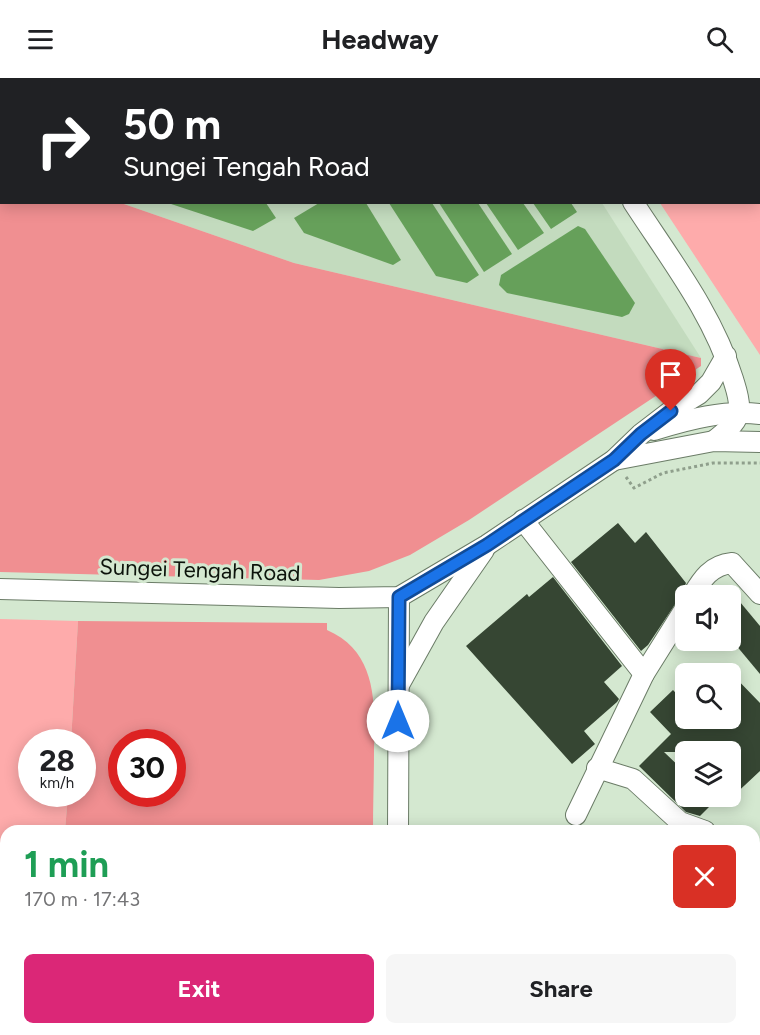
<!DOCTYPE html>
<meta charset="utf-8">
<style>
:root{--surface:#fff;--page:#f6f6f6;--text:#202124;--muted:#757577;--accent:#db2777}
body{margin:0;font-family:Figtree,sans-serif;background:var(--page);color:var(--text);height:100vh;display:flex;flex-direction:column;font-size:22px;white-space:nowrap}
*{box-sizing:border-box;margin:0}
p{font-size:20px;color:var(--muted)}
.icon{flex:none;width:33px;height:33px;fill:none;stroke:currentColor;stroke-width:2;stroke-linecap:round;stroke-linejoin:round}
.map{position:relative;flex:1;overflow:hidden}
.side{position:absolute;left:0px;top:747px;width:760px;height:210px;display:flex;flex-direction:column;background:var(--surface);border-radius:18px 18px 0 0;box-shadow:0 3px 15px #0003}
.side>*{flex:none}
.hud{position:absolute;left:0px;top:0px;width:760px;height:126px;box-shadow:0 3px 15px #0003;background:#202124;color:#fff;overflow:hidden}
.fabs{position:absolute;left:675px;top:507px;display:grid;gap:12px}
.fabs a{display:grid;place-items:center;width:66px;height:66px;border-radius:9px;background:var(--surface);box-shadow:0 3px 15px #0003;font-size:30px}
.speed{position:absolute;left:18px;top:651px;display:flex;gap:12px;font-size:30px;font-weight:700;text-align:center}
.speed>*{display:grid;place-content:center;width:78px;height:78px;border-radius:50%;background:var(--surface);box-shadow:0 3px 15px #0003;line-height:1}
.speed small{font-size:15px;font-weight:400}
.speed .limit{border:9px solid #d22;background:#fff;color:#111}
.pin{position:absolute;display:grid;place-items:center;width:51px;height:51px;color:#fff;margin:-62px -26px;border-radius:50% 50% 50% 0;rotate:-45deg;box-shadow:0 0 6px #0007}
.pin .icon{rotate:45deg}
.me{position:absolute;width:66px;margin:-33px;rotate:0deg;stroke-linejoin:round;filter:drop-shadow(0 0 4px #0008)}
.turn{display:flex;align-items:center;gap:21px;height:126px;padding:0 24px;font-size:27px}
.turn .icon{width:78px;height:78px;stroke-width:2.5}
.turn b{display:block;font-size:42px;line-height:51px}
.round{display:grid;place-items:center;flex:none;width:63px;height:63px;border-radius:9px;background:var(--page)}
.summary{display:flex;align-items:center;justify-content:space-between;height:102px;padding:0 24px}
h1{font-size:36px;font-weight:700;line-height:45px;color:#1e9e55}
.action{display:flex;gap:12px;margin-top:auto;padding:12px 24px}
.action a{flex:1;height:69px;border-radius:9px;background:var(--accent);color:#fff;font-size:24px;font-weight:700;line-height:69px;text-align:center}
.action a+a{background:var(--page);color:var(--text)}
header{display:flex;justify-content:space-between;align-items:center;height:78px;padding:0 24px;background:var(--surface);font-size:27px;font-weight:700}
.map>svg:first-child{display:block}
.built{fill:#c3dbbe}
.green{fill:#feabab}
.forest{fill:#f08f91;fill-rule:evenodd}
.water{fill:#66a05a}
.building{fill:#364633}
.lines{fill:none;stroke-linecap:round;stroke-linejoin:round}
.minor-casing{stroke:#6b7c67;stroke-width:22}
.path{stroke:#8f9f8c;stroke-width:3;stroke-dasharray:3 3;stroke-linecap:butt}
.minor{stroke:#fff;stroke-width:20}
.route-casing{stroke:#114b97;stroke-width:15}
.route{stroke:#1a73e8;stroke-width:10}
.labels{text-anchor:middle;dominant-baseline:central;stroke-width:6;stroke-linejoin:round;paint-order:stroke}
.street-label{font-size:22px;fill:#0c130b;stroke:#d4e8d0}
</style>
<header><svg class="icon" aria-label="menu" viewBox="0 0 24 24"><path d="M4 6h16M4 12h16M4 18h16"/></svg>Headway<svg class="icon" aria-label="search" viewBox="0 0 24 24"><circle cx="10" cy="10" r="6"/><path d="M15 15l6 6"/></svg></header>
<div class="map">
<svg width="760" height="957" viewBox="0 0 760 957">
<rect width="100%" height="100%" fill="#d4e8d0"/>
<g class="built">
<polygon points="0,0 522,0 523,1 2,2 1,76"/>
<polygon points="121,125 602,125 701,280 294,185"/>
</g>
<g class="green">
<polygon points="580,0 760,0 760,277 660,125 759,124 759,2"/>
<polygon points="0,541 78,543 71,664 32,664 32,716 68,716 65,753 6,753 6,951 370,951 370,957 0,957"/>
</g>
<g class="forest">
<polygon points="0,76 2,124 121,125 294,185 701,280 701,288 469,442 410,477 369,493 319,502 0,494"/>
<path d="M78,543L327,545V552C378,574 375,627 374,673C374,700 373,726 373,753H65L68,716H82V664H71ZM122,664H172V716H122Z"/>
</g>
<g class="water">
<polygon points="168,125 266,125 276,140 253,153"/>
<polygon points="319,125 366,125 401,182 393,187 304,155 294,140"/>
<polygon points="389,125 432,125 479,197 467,205 436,198"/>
<polygon points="439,125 478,125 512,176 484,194"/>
<polygon points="486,125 523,125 544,155 518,172"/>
<polygon points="533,125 571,125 577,134 551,151"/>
<polygon points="578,148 585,151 635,225 629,236 622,239 507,215 499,207 501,197"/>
</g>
<g class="building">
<polygon points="618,445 635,465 646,454 686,505 680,519 648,567 641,573 571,484"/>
<polygon points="553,499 622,588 604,604 619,621 617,624 584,653 595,666 572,686 466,568 527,516 529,519"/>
<polygon points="730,512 760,548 760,596 730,560"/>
<polygon points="730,594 760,625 760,693 730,721 730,674 664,674 686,695 686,718 720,718 700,738 686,734 639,688 671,656 650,634 673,612 686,626 686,640 730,640"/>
</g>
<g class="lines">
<g class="minor-casing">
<g id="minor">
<polyline points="552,0 553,2"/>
<polyline points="295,2 297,0"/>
<path d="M633,124C670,181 713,236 733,301C736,311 740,321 739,332C738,346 723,355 714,363"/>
<path d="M654,352C689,341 724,332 760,336"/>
<polyline points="614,382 714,363 760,364"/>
<polyline points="523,442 644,596"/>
<polyline points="0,511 339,520 399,519 487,467 614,382 641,356 671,333 699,316 711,304 726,278"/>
<path d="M692,518C702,501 711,487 732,485L760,516"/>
<polyline points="399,607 434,544 484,472"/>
<polyline points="597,690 633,701 680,744 705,753"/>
<polyline points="576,737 644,596 686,529"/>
<polyline points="398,753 399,519"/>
<polyline points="754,798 754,802"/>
<polyline points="754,821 760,823"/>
<polyline points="397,957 397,951"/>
</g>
</g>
<polyline class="path" points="626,399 634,410 663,395 713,385 760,385"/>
<use href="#minor" class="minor"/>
</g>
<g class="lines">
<g class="route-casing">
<polyline id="route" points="398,643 399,519 487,467 614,382 641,356 671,333"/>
</g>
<use href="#route" class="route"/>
</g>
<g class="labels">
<g class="street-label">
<text transform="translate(200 492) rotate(2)">Sungei Tengah Road</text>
</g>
</g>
</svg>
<div class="fabs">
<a><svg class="icon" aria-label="sound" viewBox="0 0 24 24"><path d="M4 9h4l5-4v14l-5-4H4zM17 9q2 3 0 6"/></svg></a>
<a><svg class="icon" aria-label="search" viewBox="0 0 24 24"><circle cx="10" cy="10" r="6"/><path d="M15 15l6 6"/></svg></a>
<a><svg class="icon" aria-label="layers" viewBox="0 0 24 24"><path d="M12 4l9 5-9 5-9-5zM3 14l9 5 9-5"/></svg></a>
</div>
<div class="speed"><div>28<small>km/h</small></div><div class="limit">30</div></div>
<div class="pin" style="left:671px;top:333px;background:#d93025"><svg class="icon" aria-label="arrive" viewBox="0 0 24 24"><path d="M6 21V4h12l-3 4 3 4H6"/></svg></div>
<svg class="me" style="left:398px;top:643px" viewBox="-20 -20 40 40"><circle r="19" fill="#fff"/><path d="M0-13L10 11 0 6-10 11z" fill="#1a73e8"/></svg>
<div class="hud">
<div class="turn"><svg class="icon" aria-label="right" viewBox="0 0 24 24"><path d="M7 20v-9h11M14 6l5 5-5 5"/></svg><div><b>50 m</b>Sungei Tengah Road</div></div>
</div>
<section class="side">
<div class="summary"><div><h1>1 min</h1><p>170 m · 17:43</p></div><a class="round" style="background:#d93025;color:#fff"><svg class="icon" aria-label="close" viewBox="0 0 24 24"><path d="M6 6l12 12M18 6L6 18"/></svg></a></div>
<div class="action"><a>Exit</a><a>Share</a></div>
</section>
</div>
